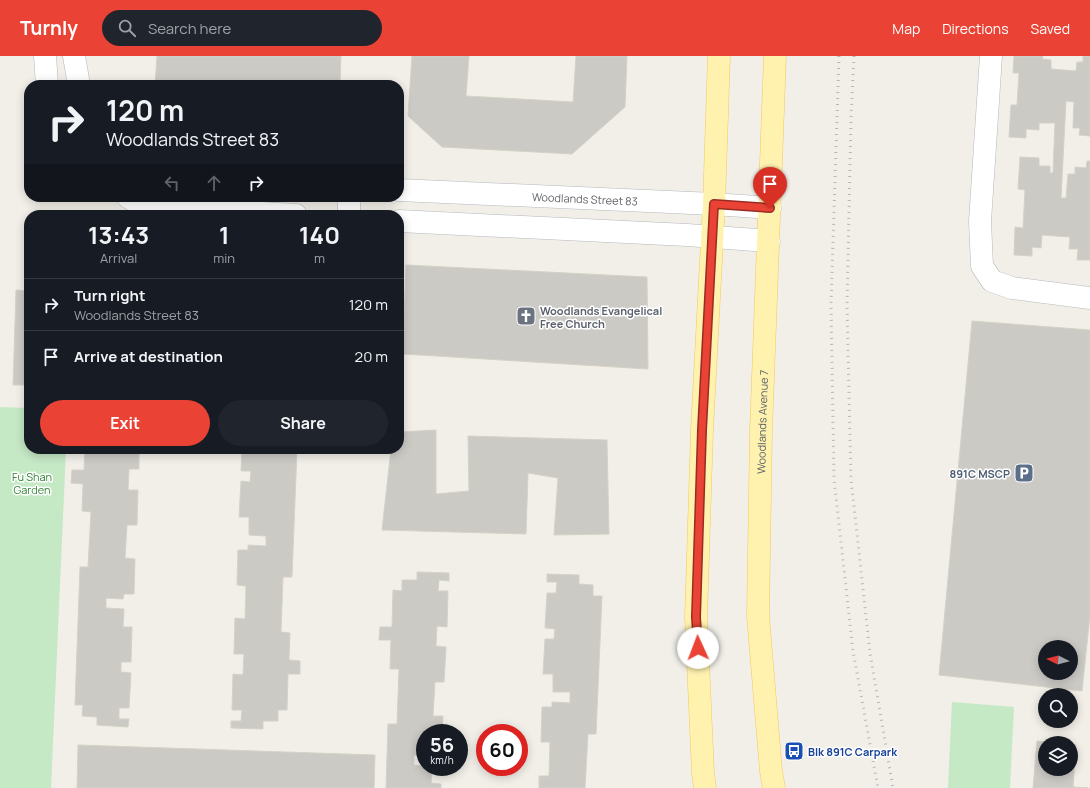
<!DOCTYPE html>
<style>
:root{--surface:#171b24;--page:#20242c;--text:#f1f3f6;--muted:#9ea1a6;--line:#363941;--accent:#ea4335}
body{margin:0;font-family:Manrope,sans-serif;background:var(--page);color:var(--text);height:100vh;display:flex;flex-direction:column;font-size:15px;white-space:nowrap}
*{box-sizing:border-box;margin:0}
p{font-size:13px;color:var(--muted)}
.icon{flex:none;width:22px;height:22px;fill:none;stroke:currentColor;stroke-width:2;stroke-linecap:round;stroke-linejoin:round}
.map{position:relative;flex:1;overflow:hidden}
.drawer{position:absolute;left:24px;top:154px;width:380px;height:244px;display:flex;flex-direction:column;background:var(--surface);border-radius:16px;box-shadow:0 2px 10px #0003}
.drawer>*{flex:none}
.guide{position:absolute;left:24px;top:24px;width:380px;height:122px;border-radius:16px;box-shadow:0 2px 10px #0003;background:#171b24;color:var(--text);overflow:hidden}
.needle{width:26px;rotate:276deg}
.controls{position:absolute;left:1038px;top:584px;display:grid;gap:8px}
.controls a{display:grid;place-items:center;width:40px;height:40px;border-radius:50%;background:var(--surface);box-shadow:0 2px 10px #0003;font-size:20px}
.speed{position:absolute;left:416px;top:668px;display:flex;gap:8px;font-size:20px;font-weight:700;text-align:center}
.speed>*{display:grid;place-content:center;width:52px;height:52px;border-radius:50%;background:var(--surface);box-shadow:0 2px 10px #0003;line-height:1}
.speed small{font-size:10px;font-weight:400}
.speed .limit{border:6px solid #d22;background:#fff;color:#111}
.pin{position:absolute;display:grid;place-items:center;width:34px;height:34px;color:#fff;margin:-41px -17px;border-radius:50% 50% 50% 0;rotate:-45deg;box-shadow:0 0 4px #0007}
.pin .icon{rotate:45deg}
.me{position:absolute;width:44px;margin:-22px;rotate:358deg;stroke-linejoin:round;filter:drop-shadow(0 0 3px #0008)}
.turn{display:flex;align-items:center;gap:14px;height:84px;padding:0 16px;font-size:18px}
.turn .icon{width:52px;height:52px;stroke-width:2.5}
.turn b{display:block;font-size:28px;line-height:34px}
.lanes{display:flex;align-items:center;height:38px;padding:0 16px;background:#0003;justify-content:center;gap:20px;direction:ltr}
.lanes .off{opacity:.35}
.eta{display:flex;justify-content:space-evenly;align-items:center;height:68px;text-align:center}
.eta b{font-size:24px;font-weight:700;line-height:28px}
.cta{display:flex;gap:8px;margin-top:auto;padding:8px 16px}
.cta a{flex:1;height:46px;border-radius:24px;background:var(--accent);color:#fff;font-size:16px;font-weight:700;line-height:46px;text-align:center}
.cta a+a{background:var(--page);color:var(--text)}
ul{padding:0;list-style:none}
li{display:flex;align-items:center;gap:12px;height:52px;padding:0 16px;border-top:1px solid var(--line)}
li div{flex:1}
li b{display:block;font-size:15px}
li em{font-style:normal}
header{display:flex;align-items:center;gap:24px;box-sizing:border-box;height:56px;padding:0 20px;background:var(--accent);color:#fff}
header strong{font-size:19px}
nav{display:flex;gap:22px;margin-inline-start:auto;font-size:14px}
.search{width:280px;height:36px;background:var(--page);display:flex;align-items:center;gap:10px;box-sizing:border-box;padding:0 14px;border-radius:22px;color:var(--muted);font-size:15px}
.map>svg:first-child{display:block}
.green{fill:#c5e8c5}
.building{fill:#cccac5;stroke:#d6d1c6;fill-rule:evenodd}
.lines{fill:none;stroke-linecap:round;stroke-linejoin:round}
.minor-casing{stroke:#b5b8bc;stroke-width:23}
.major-casing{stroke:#f2c960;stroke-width:23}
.minor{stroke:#fff;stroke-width:22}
.major{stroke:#fff2af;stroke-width:22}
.rail{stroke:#b6b7b8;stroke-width:3;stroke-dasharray:1 5;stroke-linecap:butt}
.route-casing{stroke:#982c22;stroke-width:10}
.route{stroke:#ea4335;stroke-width:7}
.labels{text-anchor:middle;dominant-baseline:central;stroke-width:3;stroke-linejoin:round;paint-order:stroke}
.street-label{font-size:11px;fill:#5f6368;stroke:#fff}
.worship-label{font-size:11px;font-weight:bold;fill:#5b616d;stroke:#fff;text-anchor:start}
.service-label{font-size:11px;font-weight:bold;fill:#4e5e75;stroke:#fff;text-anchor:end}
.park-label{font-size:11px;fill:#348238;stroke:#fff}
.transit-label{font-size:11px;font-weight:bold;fill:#164399;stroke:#fff;text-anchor:start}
</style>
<header>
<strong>Turnly</strong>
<div class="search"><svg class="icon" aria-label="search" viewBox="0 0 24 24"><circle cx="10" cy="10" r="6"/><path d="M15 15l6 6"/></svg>Search here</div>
<nav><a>Map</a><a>Directions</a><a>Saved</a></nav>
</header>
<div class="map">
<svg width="1090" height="732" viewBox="0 0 1090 732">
<rect width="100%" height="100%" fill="#f1efe8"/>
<g class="green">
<polygon points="0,351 29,352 29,393 66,393 51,732 0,732"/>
<polygon points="952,646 1014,651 1010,732 948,732"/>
</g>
<g class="building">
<polygon points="157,0 341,0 340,29 155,29"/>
<polygon points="412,0 469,0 466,40 573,46 576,0 627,0 625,51 572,98 442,91 408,60"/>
<polygon points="1014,0 1043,0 1042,3 1051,4 1051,13 1076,15 1077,6 1083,6 1083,0 1090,0 1090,80 1079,79 1080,72 1073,72 1074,46 1066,45 1061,142 1066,142 1068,118 1075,118 1075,111 1086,112 1087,105 1090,105 1090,204 1077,204 1078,193 1069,193 1070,181 1042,179 1041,192 1032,191 1032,200 1014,199 1015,171 1023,172 1025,134 1018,133 1020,101 1039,102 1039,110 1050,110 1050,117 1053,117 1055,67 1039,67 1039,74 1026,73 1026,82 1009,81 1011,49 1017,49 1019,17 1013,17"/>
<polygon points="406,209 647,221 648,313 403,298"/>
<polygon points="16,234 29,235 29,329 13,329"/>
<path d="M972,265L1090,274V559L1082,635L939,619ZM1045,591H1071V617H1045Z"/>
<polygon points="436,374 436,438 469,435 468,380 607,384 609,478 554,479 558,422 528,417 526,478 382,474 391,393 399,393 399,376"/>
<polygon points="85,393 139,393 139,413 129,413 128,434 138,434 137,469 127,469 125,502 135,503 134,538 124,538 123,543 106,542 106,552 124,553 123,571 132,571 131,606 121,606 121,616 131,617 129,652 119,652 119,663 129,663 128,671 97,669 97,661 82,660 83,649 75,649 80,511 88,511 91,456 82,455 83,428 71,427 72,414 84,414"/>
<polygon points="242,393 297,393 292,521 283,521 281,576 290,577 289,604 300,605 300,618 288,618 287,654 278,654 278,665 263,665 263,673 231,672 231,665 241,665 242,654 232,654 233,618 243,619 244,598 234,598 235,562 245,563 246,530 237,529 238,494 248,494 248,489 266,490 266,480 249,479 249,461 239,461 241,425 250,426 251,415 241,415"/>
<polygon points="417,516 449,517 449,525 439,524 438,535 448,535 447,571 437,570 436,590 446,591 444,626 435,626 433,660 443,660 442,677 425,677 425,700 414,699 414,709 432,711 431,727 441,728 441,732 386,732 388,668 397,668 399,613 390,613 391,584 379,584 380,571 392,571 393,534 402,535 402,524 417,524"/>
<polygon points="547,518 579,519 579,528 593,529 593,540 602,540 596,678 588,678 585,732 539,732 539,720 549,720 550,686 541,686 542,651 552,651 552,646 570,647 570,636 553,636 553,618 543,618 545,583 554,583 555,573 545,572 547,537 556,537 557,526 547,526"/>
<polygon points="1037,685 1055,687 1045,687 1045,713 1071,713 1071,688 1076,689 1073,731 1088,732 1033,732"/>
<polygon points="78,689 375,699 374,732 77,732"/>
</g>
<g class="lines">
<g class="minor-casing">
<g id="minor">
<polyline points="45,0 47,29"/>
<polyline points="74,0 79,29"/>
<polyline points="991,0 980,165 982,210 992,225 1012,232 1090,242"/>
<path id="s1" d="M399,134L714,148L770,152"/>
<polyline points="128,141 133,144 179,152 296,159"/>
<polyline points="349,159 349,141"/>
<polyline points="399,165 687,179 769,185"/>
</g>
</g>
<g class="major-casing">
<g id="major">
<polyline points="705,732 703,717 696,561 702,374 714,148 719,0"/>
<path id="s2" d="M774,732L771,715L758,560L761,375L775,0"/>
</g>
</g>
<use href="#minor" class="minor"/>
<use href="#major" class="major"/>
<g class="rail">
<polyline points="839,0 831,248 834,423 853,595 878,732"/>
<polyline points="854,0 851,61 847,249 851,423 870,597 893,732"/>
</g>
</g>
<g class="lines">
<g class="route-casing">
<polyline id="route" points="698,592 696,561 702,374 714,148 770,152"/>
</g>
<use href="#route" class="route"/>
</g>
<defs>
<g id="church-square" transform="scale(1)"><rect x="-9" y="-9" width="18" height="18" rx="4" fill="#6b7280" stroke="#fff"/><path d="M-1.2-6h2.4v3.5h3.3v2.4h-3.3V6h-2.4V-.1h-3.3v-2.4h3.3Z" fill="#fff"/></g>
<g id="parking-square" transform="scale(1)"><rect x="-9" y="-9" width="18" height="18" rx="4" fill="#5c6f8a" stroke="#fff"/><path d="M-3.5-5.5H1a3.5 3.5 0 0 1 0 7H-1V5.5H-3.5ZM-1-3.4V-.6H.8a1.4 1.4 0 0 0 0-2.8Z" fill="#fff"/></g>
<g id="bus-square" transform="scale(1)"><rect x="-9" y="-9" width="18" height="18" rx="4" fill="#1a4fb4" stroke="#fff"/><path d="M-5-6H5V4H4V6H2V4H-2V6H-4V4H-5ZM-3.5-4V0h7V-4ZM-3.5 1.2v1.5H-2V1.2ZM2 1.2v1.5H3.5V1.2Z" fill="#fff"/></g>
</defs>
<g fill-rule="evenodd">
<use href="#church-square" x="526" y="260"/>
<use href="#parking-square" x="1024" y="417"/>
<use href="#bus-square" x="794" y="695"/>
</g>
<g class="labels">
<g class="street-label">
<text stroke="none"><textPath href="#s1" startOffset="186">Woodlands Street 83</textPath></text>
<text stroke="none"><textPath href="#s2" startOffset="367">Woodlands Avenue 7</textPath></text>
</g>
<g class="worship-label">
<text x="540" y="254">Woodlands Evangelical<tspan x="540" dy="13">Free Church</tspan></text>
</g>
<g class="service-label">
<text x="1010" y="417">891C MSCP</text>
</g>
<g class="park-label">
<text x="32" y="420">Fu Shan<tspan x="32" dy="13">Garden</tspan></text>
</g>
<g class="transit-label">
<text x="808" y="695">Blk 891C Carpark</text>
</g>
</g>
</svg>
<div class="controls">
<a><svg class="needle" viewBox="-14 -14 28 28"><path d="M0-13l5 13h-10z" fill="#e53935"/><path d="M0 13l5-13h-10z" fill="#9ea1a6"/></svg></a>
<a><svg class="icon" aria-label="search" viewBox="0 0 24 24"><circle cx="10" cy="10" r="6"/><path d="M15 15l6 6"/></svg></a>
<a><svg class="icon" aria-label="layers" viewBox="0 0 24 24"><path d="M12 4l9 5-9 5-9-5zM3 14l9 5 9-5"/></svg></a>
</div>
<div class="speed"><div>56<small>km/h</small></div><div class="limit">60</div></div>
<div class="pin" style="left:770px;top:152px;background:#d93025"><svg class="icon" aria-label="arrive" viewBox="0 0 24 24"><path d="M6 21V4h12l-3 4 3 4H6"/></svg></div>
<svg class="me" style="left:698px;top:592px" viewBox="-20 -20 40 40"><circle r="19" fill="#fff"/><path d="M0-13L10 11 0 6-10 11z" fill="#ea4335"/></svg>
<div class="guide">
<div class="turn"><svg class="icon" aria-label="right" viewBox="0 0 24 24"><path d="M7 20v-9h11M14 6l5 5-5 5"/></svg><div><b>120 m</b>Woodlands Street 83</div></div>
<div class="lanes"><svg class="icon off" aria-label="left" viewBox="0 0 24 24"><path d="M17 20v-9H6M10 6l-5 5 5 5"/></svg><svg class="icon off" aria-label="ahead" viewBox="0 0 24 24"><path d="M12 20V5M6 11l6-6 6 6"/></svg><svg class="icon" aria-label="right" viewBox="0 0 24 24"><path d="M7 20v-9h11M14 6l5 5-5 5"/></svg></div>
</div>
<section class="drawer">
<div class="eta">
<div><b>13:43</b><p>Arrival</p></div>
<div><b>1</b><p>min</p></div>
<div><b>140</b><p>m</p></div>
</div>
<ul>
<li><svg class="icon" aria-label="right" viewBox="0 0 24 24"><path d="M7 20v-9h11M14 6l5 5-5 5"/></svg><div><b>Turn right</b><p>Woodlands Street 83</p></div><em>120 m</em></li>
<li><svg class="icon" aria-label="arrive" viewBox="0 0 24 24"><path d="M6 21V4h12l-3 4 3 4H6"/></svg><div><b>Arrive at destination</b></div><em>20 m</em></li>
</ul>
<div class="cta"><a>Exit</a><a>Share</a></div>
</section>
</div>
